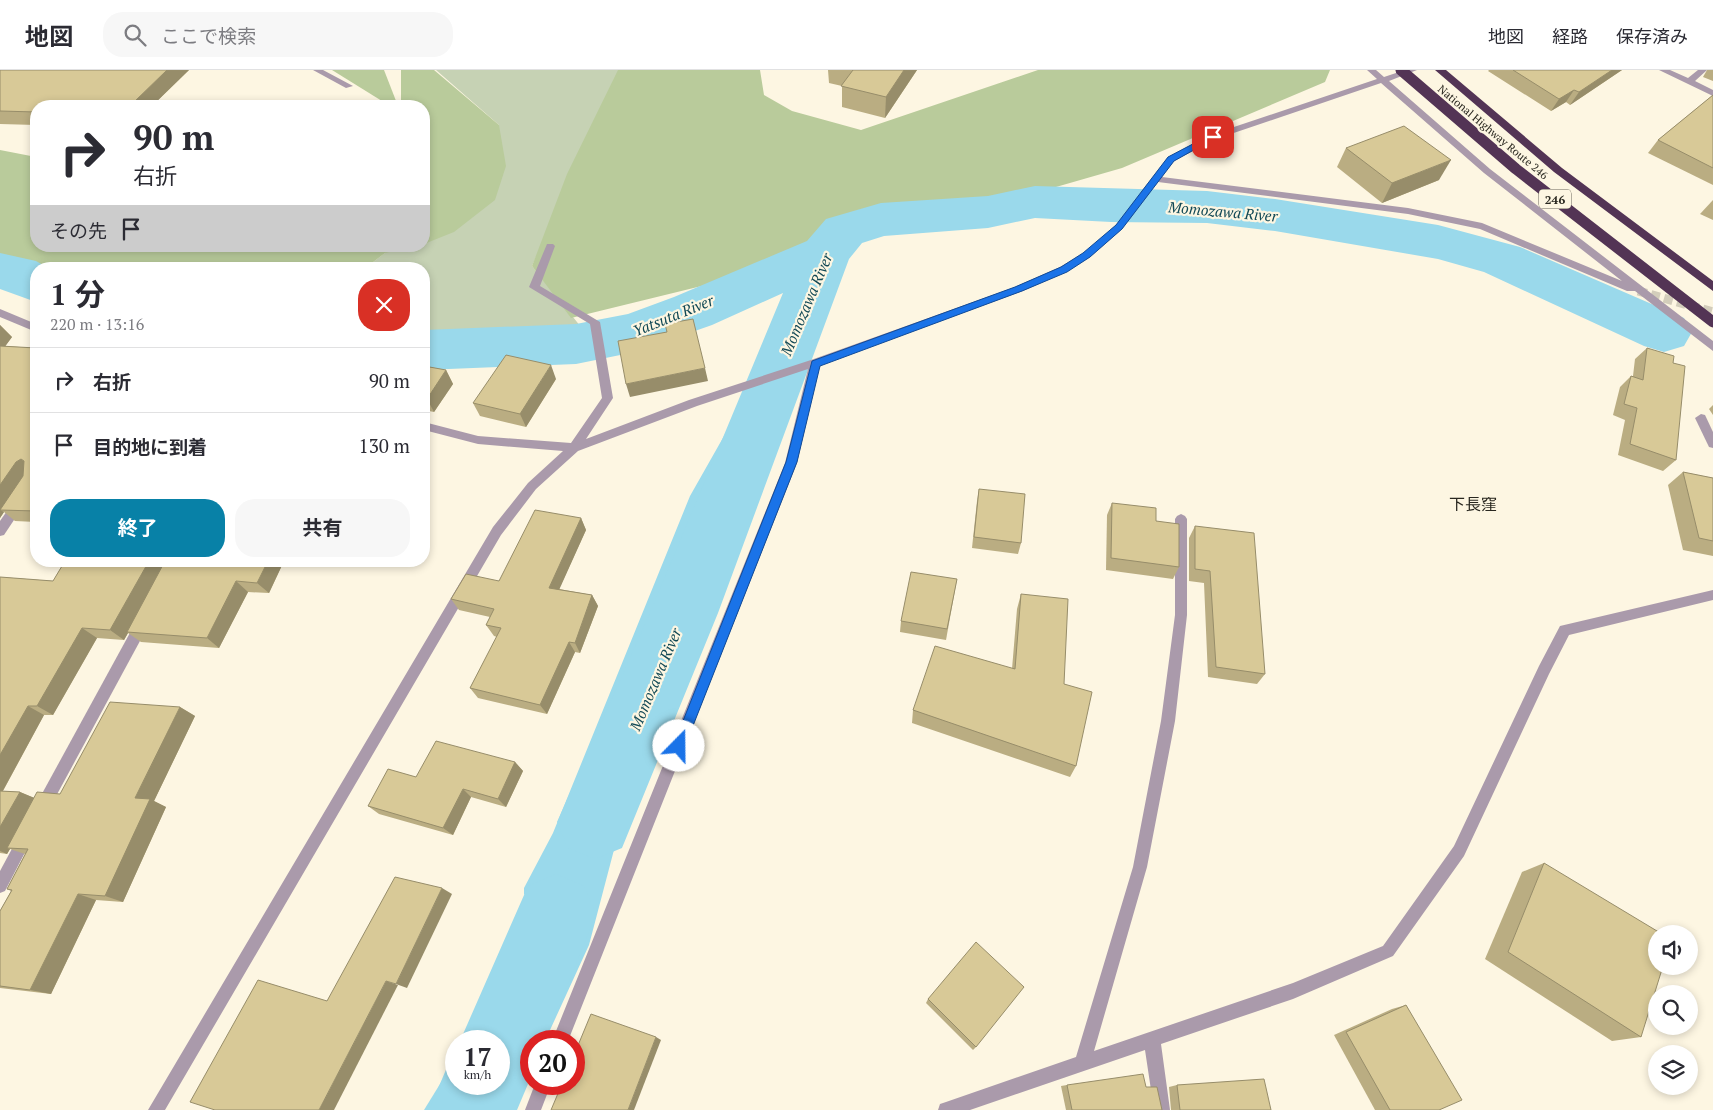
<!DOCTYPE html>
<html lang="ja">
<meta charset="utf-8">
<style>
:root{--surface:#fff;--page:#f7f7f7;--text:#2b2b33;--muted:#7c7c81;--line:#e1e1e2;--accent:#0881a7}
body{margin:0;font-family:"PT Serif","Noto Sans JP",serif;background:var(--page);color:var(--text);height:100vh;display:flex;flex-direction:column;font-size:19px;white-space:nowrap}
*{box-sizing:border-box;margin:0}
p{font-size:16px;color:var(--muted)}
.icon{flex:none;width:28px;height:28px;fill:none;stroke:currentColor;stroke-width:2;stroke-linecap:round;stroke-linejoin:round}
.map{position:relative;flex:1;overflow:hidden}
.panel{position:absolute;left:30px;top:192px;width:400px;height:305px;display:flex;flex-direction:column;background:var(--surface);border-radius:20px;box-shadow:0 2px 8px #0003}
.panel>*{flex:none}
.banner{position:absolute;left:30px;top:30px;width:400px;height:152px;border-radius:20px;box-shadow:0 2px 8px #0003;background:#fff;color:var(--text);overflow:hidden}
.controls{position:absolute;left:1648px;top:855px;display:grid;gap:10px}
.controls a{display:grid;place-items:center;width:50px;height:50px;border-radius:50%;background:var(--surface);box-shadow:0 2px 8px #0003;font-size:25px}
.speed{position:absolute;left:445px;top:960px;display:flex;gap:10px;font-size:25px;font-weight:700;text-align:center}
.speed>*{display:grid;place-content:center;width:65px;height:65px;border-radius:50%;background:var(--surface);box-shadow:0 2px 8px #0003;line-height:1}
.speed small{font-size:12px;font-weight:400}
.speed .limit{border:8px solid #d22;background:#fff;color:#111}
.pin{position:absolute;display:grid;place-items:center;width:42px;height:42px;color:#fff;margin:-21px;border-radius:10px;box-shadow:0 2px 8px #0006}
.me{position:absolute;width:55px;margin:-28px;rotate:22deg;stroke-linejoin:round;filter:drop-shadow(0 0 4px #0008)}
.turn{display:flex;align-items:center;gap:18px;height:105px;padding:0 20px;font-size:22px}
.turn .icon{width:65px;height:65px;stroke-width:2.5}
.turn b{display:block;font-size:35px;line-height:42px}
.then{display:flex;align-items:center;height:48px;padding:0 20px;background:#0003;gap:10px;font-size:19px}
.round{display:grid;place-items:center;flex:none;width:52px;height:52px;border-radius:20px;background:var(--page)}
.overview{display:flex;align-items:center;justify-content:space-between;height:85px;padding:0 20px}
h1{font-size:30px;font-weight:700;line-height:38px}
.primary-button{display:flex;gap:10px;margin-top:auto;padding:10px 20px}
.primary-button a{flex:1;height:58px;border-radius:20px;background:var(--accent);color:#fff;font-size:20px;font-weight:700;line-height:58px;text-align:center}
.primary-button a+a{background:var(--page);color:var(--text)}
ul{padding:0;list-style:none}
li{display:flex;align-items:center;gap:15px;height:65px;padding:0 20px;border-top:1px solid var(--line)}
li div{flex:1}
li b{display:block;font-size:19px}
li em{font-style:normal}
header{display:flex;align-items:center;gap:30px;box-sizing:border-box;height:70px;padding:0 25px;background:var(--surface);border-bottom:1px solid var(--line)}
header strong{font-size:24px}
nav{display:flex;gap:28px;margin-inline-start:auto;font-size:18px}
.search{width:350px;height:45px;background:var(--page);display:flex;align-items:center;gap:12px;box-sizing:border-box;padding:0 18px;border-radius:20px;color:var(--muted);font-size:19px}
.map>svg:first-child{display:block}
.green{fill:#c6d2b4}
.forest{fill:#b9cb9b}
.water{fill:#9ad9eb}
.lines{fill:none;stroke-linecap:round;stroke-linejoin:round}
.river{fill:#9ad9eb;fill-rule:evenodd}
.minor-tunnel{stroke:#d3cdbb;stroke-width:9;stroke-dasharray:9 4.5;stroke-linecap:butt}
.minor{fill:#aa9aab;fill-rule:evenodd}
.highway{fill:#533455;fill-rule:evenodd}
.highway-bridge{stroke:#533455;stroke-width:11}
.wall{fill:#baad82}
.shaded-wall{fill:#978d6a}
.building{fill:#d8c997;stroke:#978d6a}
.route{fill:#1a73e8;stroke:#114b97}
.labels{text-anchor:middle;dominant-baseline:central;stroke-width:4.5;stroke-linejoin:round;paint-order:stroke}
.far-street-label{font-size:11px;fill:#29271f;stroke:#fdf6e2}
.shield{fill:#fdf6e2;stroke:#69655a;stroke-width:1}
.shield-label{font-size:12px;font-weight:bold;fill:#29271f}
.water-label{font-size:15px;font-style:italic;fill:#114855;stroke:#fdf6e2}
.quarter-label{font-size:16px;fill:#29271f;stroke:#fdf6e2}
</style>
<header>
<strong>地図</strong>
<div class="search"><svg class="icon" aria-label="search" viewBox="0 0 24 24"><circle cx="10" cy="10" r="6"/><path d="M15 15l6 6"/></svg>ここで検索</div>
<nav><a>地図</a><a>経路</a><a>保存済み</a></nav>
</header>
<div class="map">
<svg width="1713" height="1040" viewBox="0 0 1713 1040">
<rect width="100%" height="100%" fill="#fdf6e2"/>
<polygon class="green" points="436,0 619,0 532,196 581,257 424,267 424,199 364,199 394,176 424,176 424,167 499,55"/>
<g class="forest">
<polygon points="332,0 384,0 398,36 390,36"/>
<polygon points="401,0 434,0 499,55 506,96 495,130 454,162 424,174 424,36 401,36"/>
<polygon points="618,0 760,0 764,25 792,41 861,60 1038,0 1330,0 1325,12 1122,98 962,144 870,139 775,198 571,248 532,196 567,104"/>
<polygon points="0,80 36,87 36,176 416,176 385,183 364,199 36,199 36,208 0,190"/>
</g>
<g class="water">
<polygon points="751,335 708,413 632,607 631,696 625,738 589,875 545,971 531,971 531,1002 514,1040 492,1040 555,891 483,971 467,971 538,856 539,839 524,824 524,818 553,763 690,426 741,336"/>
<polygon points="456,988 456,1010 435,1040 424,1040"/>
</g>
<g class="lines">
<g class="river">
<polygon points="1035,116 1207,121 1275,129 1438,155 1520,177 1684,248 1692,262 1684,276 1664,282 1644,276 1484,202 1438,189 1275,161 1207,153 1111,152 1035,148 988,158 884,166 862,173 849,189 718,543 622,778 595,789 568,778 557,752 650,543 783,223 712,255 635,282 576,294 424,300 424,260 576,254 628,244 674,227 807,171 826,149 881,133 988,126"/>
<polygon points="0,183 36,191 50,199 36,199 36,232 0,219"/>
<polygon points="556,804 584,816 596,844 545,971 531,971 531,1006 527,1011 528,1014 517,1040 429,1040 453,983 456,982 456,1014 499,1014 499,971 460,971 528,816"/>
</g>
<polyline class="minor-tunnel" points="1638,221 1713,242"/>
<g class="minor">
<polygon points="313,0 323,0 353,16 346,18"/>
<path d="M1367,0H1376L1384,7L1405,0H1417L1389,11L1490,99L1713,271V281L1635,221H1627L1480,159L1408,144L1158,112L1122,159L1090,187L1068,201L1023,221L820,295L797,393L568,971H552L785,393L808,299L697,336L578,381L536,419L501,465L165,1040H148L493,457L528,413L563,381L478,374L424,360V352L478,366L571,373L602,328L590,254L529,217L547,174H553L555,176L540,216L600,252L613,328L586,369L689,330L811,290L1015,217L1060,197L1084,183L1116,155L1168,87L1210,65L1377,9ZM1381,13L1484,103L1622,211L1482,153L1408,138L1162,107L1174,91L1216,69Z"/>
<polygon points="1659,0 1670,0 1688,8 1698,0 1707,0 1695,11 1713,20 1713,26"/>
<polygon points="0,239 36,254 36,262 0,247"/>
<polygon points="1701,344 1705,345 1713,362 1713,378 1709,377 1695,348"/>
<polygon points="36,403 36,417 4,465 0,466 0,451 32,405"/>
<polygon points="1181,444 1185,446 1187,449 1187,545 1175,651 1147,797 1094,981 1293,913 1383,876 1454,776 1539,596 1560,556 1713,520 1713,530 1569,565 1549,604 1464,786 1393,886 1293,929 1161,974 1170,1040 1154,1040 1145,980 970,1040 938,1040 940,1034 946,1032 1076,987 1133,797 1161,651 1175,545 1175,449 1177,446"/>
<polygon points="142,548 147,550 148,554 147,558 48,741 43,743 38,741 36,736 38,731 137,550"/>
<polygon points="26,760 31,762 33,767 5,821 0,823 0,801 21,762"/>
<polygon points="535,1014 551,1014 541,1040 525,1040"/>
</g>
<polygon class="highway" points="1435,0 1446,0 1562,98 1713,211 1713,221 1554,102"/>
<polyline class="highway-bridge" points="1401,0 1516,99 1713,252"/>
</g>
<g class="wall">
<polygon points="0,0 189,0 152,36 36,36 36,55 0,54"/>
<polygon points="828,0 917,0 885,48 842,37 842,16 829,13"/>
<polygon points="1489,0 1622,0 1570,35 1566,32 1551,41 1488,1"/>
<polygon points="1707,0 1713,0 1713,11 1703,7"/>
<polygon points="1713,25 1713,115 1648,83 1658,70"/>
<polygon points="1346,78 1439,110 1382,133 1337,97"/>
<polygon points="1713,130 1713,150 1700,144"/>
<polygon points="0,255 12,267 5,276 36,278 36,452 15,451 4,442 0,448"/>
<polygon points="1647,278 1673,293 1676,390 1663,401 1618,385 1625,350 1613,345 1620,317 1631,306 1633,306 1635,289"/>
<polygon points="424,296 446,300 453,314 434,342 424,340"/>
<polygon points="556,309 526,357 480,346 473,333"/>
<polygon points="1713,335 1713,345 1709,339"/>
<polygon points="1683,402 1713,408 1713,486 1683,480 1668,415"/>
<polygon points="979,419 1021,473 1018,484 972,478 977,431"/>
<polygon points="1112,433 1156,451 1179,497 1173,509 1106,500 1107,445"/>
<polygon points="581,448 586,460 559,519 592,525 598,536 580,583 575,582 547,644 478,628 470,618 497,567 494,566 486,555 490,547 459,540 451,529 499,511"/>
<polygon points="1195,456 1265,604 1257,614 1208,607 1204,513 1189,511 1189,468"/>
<polygon points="65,491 284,491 269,523 248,522 219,578 141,572 128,563 124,570 97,568 53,645 44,645 3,721 20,722 34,728 60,724 180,637 195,646 154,731 166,737 123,832 96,830 51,924 0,918 0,841 11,821 7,819 25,784 10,779 7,784 0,783 0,507 53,511"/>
<polygon points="957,509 946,570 900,562 901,551"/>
<polygon points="1021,524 1064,614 1076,696 1070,707 912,653 913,640 1012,599 1017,539"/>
<polygon points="515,692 523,701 506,737 471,727 453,765 379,744 368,736 416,707"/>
<polygon points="1544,793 1641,967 1612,971 1485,889 1522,802"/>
<polygon points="928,929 976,977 973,980 926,933"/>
<polygon points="1406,935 1439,1040 1375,1040 1334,965 1392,939"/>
<polygon points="1067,1015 1146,1017 1162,1040 1066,1040 1061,1016"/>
<polygon points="1177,1015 1271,1040 1171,1040 1169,1017"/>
</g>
<g class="shaded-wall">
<polygon points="167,0 189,0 152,36 135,36 133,33"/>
<polygon points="904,0 917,0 885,48 886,27"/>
<polygon points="1612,0 1622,0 1570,35 1579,22"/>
<polygon points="1574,20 1566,32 1551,41 1559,29"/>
<polygon points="1451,90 1439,110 1382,133 1392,113"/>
<polygon points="0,255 12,267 4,278 0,286"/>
<polygon points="551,295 556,309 526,357 520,344"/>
<polygon points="705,298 708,311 630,327 626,314"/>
<polygon points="446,300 453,314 434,342 427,329"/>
<polygon points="21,389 35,401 0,440 4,442 0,448 0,415 16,392"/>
<polygon points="581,448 586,460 555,529 549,518"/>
<polygon points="149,491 168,491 127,562 128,563 124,570 110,560"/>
<polygon points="268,491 284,491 269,523 257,513"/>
<polygon points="236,511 248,522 219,578 207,568"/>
<polygon points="592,525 598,536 580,583 575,573"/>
<polygon points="82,558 97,568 53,645 37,636"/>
<polygon points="569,572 575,582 547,644 540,635"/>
<polygon points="28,636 44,645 0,726 0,685"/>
<polygon points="180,637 195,646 154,731 166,737 123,832 105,826 135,728"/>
<polygon points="515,692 523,701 506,737 498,729"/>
<polygon points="463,719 471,727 453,765 443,758"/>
<polygon points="20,722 37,729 7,778 10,779 7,784 0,781 0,757"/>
<polygon points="442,818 452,824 407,918 396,914"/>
<polygon points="78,824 96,830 51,924 30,920"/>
<polygon points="386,911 398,915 334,1040 319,1040"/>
<polygon points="656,967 661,970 634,1040 628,1040"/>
</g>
<g class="building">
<polygon points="0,0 167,0 133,33 147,34 146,36 36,36 36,42 0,41"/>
<polygon points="853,0 904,0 886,27 841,16"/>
<polygon points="1513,0 1612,0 1579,22 1574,20 1559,29"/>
<polygon points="1713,25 1713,98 1658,70"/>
<polygon points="1404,56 1451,90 1392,113 1346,78"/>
<polygon points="693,249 705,298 626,314 618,271 667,262 665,254"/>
<polygon points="0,276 36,278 36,441 0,440 23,406 24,391 21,389 16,392 0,415"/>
<polygon points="1647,278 1674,286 1673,293 1685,296 1676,390 1630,374 1637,338 1624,334 1631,306 1643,310"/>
<polygon points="506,285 551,295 520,344 473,333"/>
<polygon points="424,296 446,300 427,329 424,329"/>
<polygon points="1683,402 1713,408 1713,471 1699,468"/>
<polygon points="979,419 1025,424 1021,473 974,467"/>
<polygon points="1112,433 1156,438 1156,451 1179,454 1179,497 1111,488"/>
<polygon points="535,440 581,448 549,518 592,525 575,573 569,572 540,635 470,618 501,558 486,555 494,539 451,529 466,504 499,511"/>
<polygon points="1195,456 1254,463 1265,604 1216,597 1210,501 1195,499"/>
<polygon points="65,491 149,491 110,560 82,558 37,636 28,636 0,685 0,507 53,511"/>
<polygon points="165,491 268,491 257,513 236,511 207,568 127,562"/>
<polygon points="911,502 957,509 947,559 901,551"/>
<polygon points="1021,524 1068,529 1064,614 1092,622 1076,696 913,640 935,576 1015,599"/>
<polygon points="110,632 180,637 135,728 150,729 105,826 78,824 30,920 0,916 0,841 12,820 7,819 28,779 7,778 37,722 60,724"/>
<polygon points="436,671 515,692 498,729 463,719 443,758 368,736 388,699 416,707"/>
<polygon points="0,721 20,722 0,757"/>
<polygon points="1544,793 1662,864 1656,864 1656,896 1663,896 1641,967 1508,882"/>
<polygon points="395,807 442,818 396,914 386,911 319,1040 215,1040 190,1032 258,910 327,931"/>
<polygon points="976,872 1024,917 976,977 928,929"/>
<polygon points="1406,935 1462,1030 1439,1040 1390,1040 1346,962"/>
<polygon points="591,944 656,967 628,1040 551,1040 562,1014 574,1014 574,985"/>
<polygon points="1143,1004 1146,1017 1157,1017 1162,1040 1072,1040 1067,1015"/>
<polygon points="1264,1009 1271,1040 1180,1040 1177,1015"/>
</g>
<polygon class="route" points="1210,65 1217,67 1174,91 1122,159 1090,187 1067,202 1022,221 820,296 797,392 685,676 683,681 679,682 675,681 673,676 786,392 812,291 1015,217 1061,197 1083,183 1116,155 1168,87"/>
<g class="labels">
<g class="far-street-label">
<text transform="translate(1493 62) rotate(40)">National Highway Route 246</text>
</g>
<rect class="shield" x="1539" y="119.5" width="32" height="19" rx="4"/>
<g class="shield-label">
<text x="1555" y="129">246</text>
</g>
<g class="water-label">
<text transform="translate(1223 141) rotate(5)">Momozawa River</text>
<text transform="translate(806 234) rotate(-67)">Momozawa River</text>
<text transform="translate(673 245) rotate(-22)">Yatsuta River</text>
<text transform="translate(655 609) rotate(-67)">Momozawa River</text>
</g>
<g class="quarter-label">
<text x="1473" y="434">下長窪</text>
</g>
</g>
</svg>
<div class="controls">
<a><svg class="icon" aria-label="sound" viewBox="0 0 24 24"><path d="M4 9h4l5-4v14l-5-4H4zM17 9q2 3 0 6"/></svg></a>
<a><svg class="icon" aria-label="search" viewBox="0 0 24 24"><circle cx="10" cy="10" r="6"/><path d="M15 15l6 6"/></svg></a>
<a><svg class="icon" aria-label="layers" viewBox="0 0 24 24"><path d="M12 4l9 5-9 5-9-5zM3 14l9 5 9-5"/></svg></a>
</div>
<div class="speed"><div>17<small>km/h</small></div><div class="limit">20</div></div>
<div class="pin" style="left:1213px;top:67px;background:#d93025"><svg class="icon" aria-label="arrive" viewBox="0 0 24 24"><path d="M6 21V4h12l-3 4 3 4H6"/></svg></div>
<svg class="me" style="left:679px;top:676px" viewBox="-20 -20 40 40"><circle r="19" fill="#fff"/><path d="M0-13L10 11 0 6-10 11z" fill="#1a73e8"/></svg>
<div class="banner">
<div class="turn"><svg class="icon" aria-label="right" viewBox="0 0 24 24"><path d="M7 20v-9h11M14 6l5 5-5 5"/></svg><div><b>90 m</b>右折</div></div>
<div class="then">その先<svg class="icon" aria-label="arrive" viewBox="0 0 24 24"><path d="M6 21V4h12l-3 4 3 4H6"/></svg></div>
</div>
<section class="panel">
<div class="overview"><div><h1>1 分</h1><p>220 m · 13:16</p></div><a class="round" style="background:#d93025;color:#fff"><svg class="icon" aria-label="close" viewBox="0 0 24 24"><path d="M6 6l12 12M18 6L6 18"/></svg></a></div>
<ul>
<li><svg class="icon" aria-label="right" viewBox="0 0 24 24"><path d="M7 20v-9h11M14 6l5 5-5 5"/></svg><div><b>右折</b></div><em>90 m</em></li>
<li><svg class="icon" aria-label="arrive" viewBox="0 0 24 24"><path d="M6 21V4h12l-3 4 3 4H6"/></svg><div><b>目的地に到着</b></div><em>130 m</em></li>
</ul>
<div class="primary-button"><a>終了</a><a>共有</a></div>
</section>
</div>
